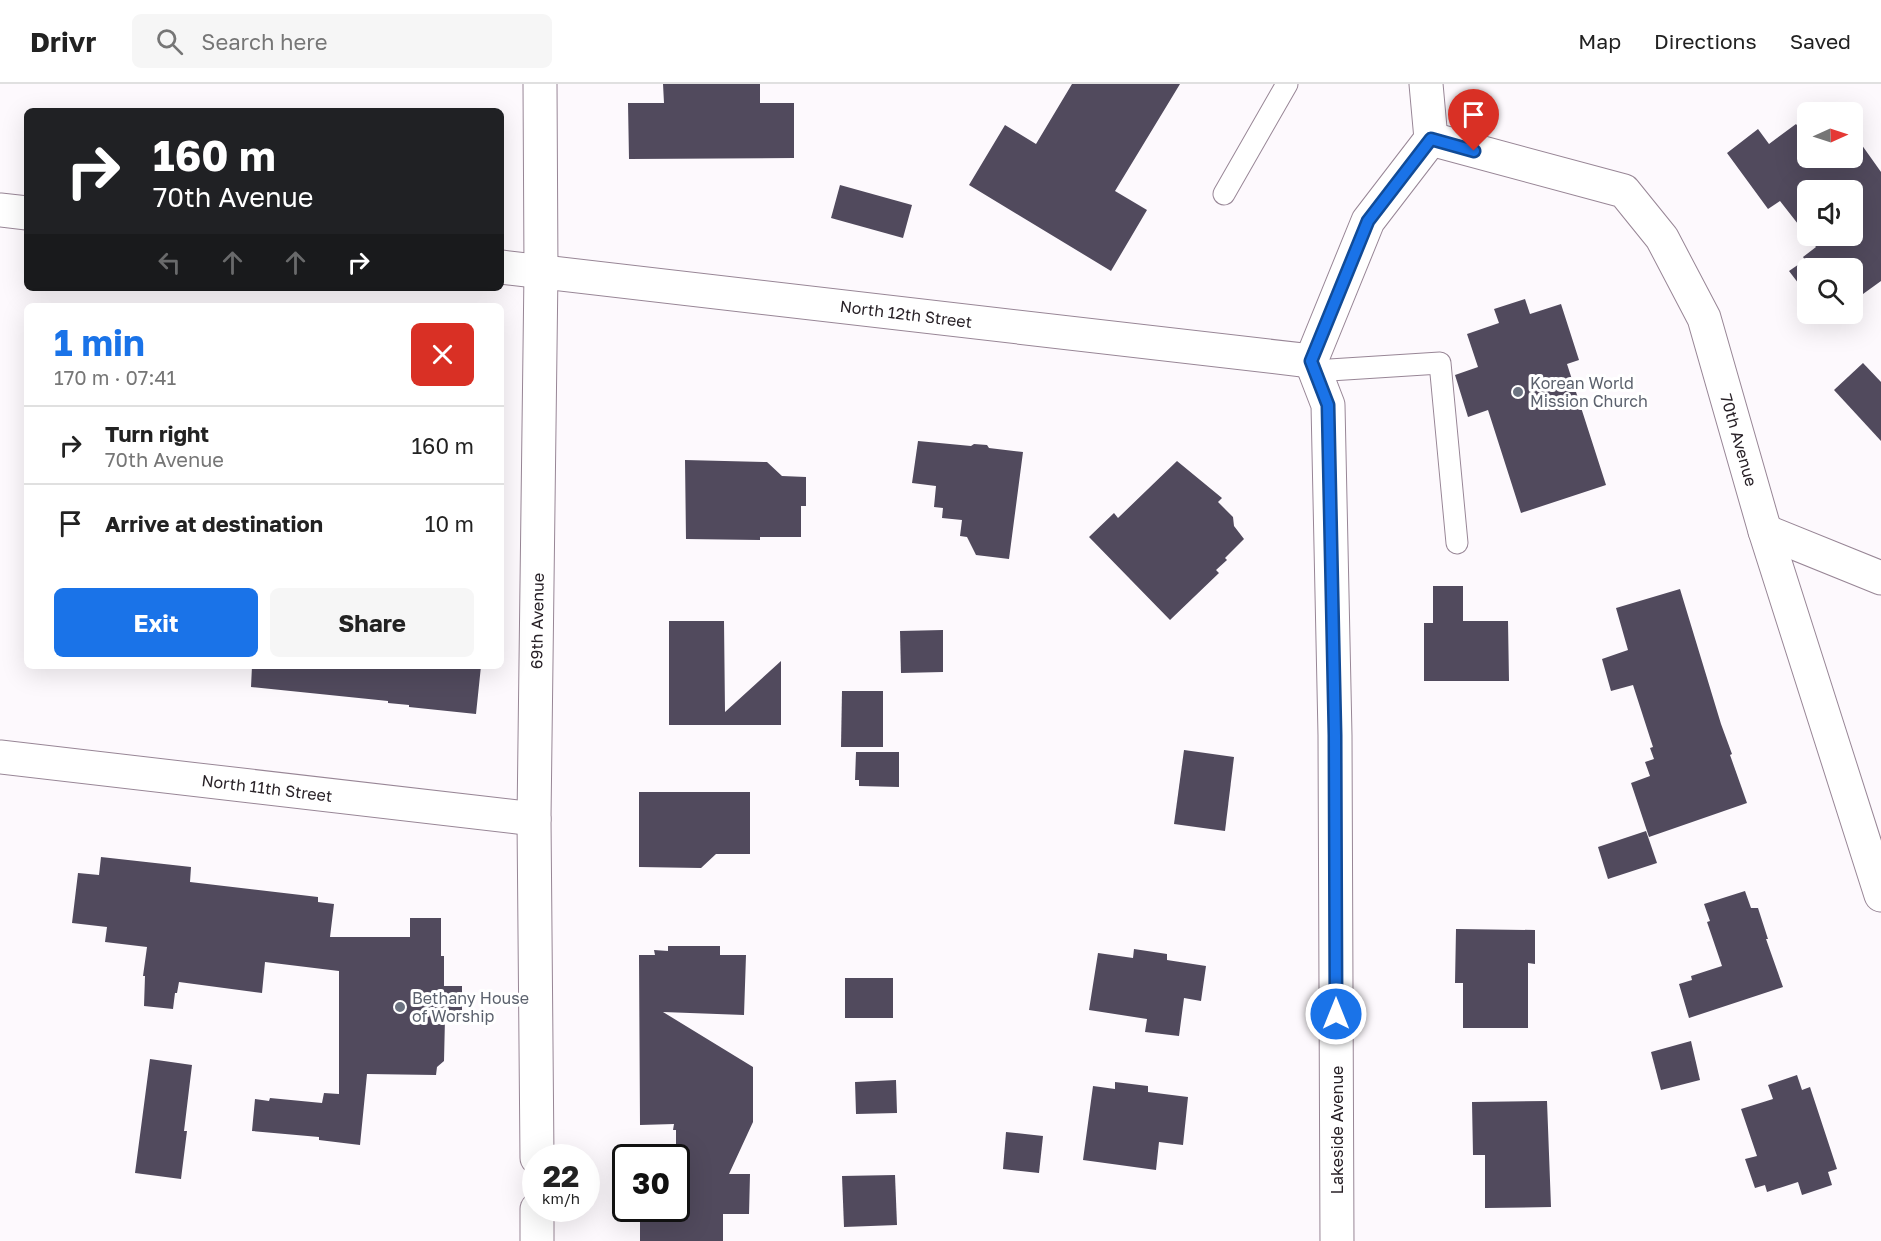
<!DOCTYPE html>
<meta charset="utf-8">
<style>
:root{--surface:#fff;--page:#f6f6f6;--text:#222;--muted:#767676;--line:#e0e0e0;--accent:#1a73e8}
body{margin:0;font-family:"Golos Text",sans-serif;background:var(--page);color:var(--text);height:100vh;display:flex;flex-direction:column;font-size:22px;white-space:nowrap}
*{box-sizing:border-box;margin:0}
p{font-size:20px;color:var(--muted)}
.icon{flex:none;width:33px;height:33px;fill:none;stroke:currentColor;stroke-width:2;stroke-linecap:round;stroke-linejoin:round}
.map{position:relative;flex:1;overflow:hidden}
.sheet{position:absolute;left:24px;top:219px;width:480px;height:366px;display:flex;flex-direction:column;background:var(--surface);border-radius:9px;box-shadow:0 6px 24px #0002}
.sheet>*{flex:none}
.top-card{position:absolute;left:24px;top:24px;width:480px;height:183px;border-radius:9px;box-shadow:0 6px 24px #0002;background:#202124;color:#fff;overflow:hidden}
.needle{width:39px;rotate:87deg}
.buttons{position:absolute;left:1797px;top:18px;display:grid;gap:12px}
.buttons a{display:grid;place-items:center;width:66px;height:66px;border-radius:9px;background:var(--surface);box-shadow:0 6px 24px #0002;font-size:30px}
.speed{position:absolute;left:522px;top:1060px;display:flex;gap:12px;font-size:30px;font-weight:700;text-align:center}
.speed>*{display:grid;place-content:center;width:78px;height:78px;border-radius:50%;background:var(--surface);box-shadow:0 6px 24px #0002;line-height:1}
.speed small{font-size:15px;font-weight:400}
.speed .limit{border:3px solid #111;border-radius:9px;background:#fff;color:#111}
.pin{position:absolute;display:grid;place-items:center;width:51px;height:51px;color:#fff;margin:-62px -26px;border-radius:50% 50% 50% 0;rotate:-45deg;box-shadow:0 0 6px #0007}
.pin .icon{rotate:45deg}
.me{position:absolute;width:66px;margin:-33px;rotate:0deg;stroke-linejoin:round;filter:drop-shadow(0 0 4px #0008)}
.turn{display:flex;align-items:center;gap:21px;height:126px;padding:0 30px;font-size:27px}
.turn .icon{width:78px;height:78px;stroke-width:2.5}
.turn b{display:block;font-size:42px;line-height:51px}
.lanes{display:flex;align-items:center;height:57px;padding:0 30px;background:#0003;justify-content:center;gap:30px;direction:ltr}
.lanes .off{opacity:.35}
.round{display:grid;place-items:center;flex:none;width:63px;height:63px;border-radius:9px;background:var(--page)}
.headline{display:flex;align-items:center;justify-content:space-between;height:102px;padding:0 30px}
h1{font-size:36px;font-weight:700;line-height:45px;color:var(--accent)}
.button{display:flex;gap:12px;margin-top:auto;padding:12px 30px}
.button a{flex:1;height:69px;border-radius:9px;background:var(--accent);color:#fff;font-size:24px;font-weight:700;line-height:69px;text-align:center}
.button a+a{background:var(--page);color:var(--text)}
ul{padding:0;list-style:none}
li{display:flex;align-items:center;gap:18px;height:78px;padding:0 30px;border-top:2px solid var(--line)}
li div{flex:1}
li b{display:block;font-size:22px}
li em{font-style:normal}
header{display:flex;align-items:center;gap:36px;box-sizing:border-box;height:84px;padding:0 30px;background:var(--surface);border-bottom:2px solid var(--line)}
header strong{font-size:28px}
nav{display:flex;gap:33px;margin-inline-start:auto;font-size:21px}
.search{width:420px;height:54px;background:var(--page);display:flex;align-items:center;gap:15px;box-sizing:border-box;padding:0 21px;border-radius:9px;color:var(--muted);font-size:22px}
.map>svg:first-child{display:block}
.building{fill:#514a5d;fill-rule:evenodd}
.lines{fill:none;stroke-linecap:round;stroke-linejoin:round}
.lane-casing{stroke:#988696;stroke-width:23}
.street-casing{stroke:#988696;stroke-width:35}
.lane{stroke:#fff;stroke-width:21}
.street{stroke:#fff;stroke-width:33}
.route-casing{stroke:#114b97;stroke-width:15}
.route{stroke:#1a73e8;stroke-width:10}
.worship-dot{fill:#6b7280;stroke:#fff;stroke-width:2}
.labels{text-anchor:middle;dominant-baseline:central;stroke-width:6;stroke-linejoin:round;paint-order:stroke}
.street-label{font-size:16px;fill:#282127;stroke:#fff}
.worship-label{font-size:16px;fill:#5b616d;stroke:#fff;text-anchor:start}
</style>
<header>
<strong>Drivr</strong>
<div class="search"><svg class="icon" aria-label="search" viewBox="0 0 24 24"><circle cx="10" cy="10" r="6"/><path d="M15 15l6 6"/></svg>Search here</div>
<nav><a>Map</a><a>Directions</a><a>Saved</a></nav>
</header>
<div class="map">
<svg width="1881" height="1157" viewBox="0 0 1881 1157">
<rect width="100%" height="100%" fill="#fdf9fd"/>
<g class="building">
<polygon points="663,0 760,0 760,19 794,19 794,74 629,75 628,19 664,19"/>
<polygon points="1072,0 1180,0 1115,107 1147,126 1111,187 969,101 1005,41 1036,60"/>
<path d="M1796,40L1808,55V74H1852L1854,50L1881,88V197L1863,210L1858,204L1852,208V184H1808V212L1789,187L1805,176L1803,173L1816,163L1780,117L1768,125L1727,69L1758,45L1769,60ZM1808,106H1852V152H1808Z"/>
<polygon points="840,101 912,121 903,154 831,134"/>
<polygon points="1525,215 1530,230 1561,220 1579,276 1567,280 1606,401 1521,429 1488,326 1468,333 1455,291 1478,283 1467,250 1499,239 1494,225"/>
<polygon points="1863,279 1881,298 1881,357 1834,306"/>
<polygon points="918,357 971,362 974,360 987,361 989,364 1023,368 1009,475 976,471 967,453 960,452 962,436 942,434 943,424 934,423 936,402 912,399"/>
<polygon points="685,376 767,378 782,392 806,393 806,422 801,422 801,453 760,453 760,456 686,455"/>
<polygon points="1177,377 1222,414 1218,418 1233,433 1234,442 1244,455 1225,474 1227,476 1216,486 1219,489 1170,536 1089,453 1114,429 1118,434"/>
<polygon points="1433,502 1463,502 1463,537 1508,537 1509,597 1424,597 1424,539 1433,539"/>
<polygon points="1680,505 1721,640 1732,670 1730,671 1747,719 1649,753 1631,699 1650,692 1645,678 1654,675 1650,664 1653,663 1633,601 1611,607 1602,575 1628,566 1616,524"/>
<polygon points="669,537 724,537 725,628 781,577 781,641 669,641"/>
<polygon points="943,546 943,588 901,589 900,547"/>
<polygon points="252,582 481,582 476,630 409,623 409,621 388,619 388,617 251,603"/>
<polygon points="842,607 883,607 883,663 841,663"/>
<polygon points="1184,666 1234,673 1225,747 1174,740"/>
<polygon points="856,668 899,668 899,703 859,702 859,696 855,696"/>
<polygon points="639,708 750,708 750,770 716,770 701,784 639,783"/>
<polygon points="1646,747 1657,779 1608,795 1598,763"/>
<polygon points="101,773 191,783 190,798 318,813 318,818 334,820 330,853 410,853 410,834 441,834 441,872 444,872 444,902 462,902 462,934 445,934 444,977 437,983 436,991 367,990 360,1061 319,1056 319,1053 252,1047 255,1015 269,1017 270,1014 322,1019 324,1009 339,1010 339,887 265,878 262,909 179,898 177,909 175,909 173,925 144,922 145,892 143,892 147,863 105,858 107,843 72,839 78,789 99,791"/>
<polygon points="1745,807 1751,824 1758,824 1768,855 1766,855 1783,903 1689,934 1679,900 1692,896 1691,892 1722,882 1707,838 1710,837 1704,820"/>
<polygon points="1456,845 1535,846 1535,880 1528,879 1528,944 1463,944 1463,899 1455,899"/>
<polygon points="668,862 720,862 720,871 746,871 744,931 663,928 753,983 753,1038 729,1090 750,1090 749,1130 723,1130 723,1157 640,1157 640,1125 676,1125 676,1046 673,1046 674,1040 640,1041 639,871 655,871 654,866 668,867"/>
<polygon points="1134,865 1167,870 1167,876 1206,882 1201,917 1184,914 1179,952 1145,948 1147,935 1089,926 1098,869 1133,874"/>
<rect x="845" y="894" width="48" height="40"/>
<polygon points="1691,957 1700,996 1661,1006 1651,968"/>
<polygon points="150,975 192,981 184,1047 187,1047 181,1095 135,1089"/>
<polygon points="1797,991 1802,1006 1810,1003 1837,1085 1828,1088 1832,1101 1802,1111 1798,1098 1767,1108 1765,1101 1755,1104 1745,1075 1757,1072 1741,1025 1773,1015 1768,1001"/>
<polygon points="896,996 897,1029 856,1030 855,998"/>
<polygon points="1115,998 1148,1002 1148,1008 1188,1013 1183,1061 1159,1058 1156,1086 1083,1076 1093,1002 1115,1005"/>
<polygon points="1547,1017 1551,1123 1485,1124 1485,1071 1473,1071 1472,1018"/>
<polygon points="1006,1048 1043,1052 1039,1089 1003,1085"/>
<polygon points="895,1091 897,1141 844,1143 842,1092"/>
</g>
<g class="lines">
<g class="lane-casing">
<g id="lane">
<polyline points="1224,110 1287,0"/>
<polyline points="1314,287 1440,279 1457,459"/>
</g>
</g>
<g class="street-casing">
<g id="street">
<polyline points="1431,55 1624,107 1662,154 1704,234 1765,447 1881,811"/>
<polyline points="0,126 27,129"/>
<polyline points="501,183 1311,277"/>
<polyline points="1765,447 1881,494"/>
<polyline points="0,673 534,735"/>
<polyline points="537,1074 534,735 541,187 540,0"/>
<polyline points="537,1125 537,1157"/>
<polyline points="1337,1157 1335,651 1328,321 1311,277 1368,137 1431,55 1426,0"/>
</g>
</g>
<use href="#lane" class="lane"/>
<use href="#street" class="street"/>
</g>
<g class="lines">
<g class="route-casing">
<polyline id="route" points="1336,930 1335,651 1328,321 1311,277 1368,137 1431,55 1474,67"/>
</g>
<use href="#route" class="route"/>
</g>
<g class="worship-dot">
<circle cx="1518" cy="308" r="6"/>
<circle cx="400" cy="923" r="6"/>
</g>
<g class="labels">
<g class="street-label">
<text transform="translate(906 230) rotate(7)">North 12th Street</text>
<text transform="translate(1739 356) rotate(74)">70th Avenue</text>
<text transform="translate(537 537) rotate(-89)">69th Avenue</text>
<text transform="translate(267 704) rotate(7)">North 11th Street</text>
<text transform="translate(1337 1046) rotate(-90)">Lakeside Avenue</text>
</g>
<g class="worship-label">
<text x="1530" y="299">Korean World<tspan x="1530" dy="18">Mission Church</tspan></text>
<text x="412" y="914">Bethany House<tspan x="412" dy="18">of Worship</tspan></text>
</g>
</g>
</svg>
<div class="buttons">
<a><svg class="needle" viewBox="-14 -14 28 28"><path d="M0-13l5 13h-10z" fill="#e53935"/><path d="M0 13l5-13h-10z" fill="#767676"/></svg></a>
<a><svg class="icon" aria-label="sound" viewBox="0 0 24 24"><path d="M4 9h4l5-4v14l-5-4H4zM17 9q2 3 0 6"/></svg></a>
<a><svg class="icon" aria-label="search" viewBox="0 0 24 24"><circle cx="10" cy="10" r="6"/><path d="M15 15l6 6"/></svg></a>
</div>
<div class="speed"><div>22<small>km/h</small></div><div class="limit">30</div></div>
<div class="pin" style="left:1474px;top:67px;background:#d93025"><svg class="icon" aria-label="arrive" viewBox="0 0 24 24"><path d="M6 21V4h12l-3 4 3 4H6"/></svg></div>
<svg class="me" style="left:1336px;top:930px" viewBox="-20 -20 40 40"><circle r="17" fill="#1a73e8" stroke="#fff" stroke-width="3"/><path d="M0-11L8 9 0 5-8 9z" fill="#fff"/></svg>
<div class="top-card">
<div class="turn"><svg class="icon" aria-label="right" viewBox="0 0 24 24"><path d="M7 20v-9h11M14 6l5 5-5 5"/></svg><div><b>160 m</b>70th Avenue</div></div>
<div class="lanes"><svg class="icon off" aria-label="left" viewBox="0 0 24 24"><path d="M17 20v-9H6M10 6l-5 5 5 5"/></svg><svg class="icon off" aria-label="ahead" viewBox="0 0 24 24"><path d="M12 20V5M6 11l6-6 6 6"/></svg><svg class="icon off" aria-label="ahead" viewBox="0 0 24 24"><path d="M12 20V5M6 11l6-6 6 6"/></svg><svg class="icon" aria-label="right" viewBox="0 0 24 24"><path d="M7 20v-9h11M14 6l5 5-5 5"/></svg></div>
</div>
<section class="sheet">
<div class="headline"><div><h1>1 min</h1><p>170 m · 07:41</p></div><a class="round" style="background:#d93025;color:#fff"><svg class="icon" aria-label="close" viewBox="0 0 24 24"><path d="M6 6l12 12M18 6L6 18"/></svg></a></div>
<ul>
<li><svg class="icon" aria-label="right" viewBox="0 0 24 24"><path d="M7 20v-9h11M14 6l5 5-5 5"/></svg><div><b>Turn right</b><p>70th Avenue</p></div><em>160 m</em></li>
<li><svg class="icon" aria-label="arrive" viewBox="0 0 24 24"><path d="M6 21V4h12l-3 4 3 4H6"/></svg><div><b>Arrive at destination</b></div><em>10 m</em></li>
</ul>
<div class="button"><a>Exit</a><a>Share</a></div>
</section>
</div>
